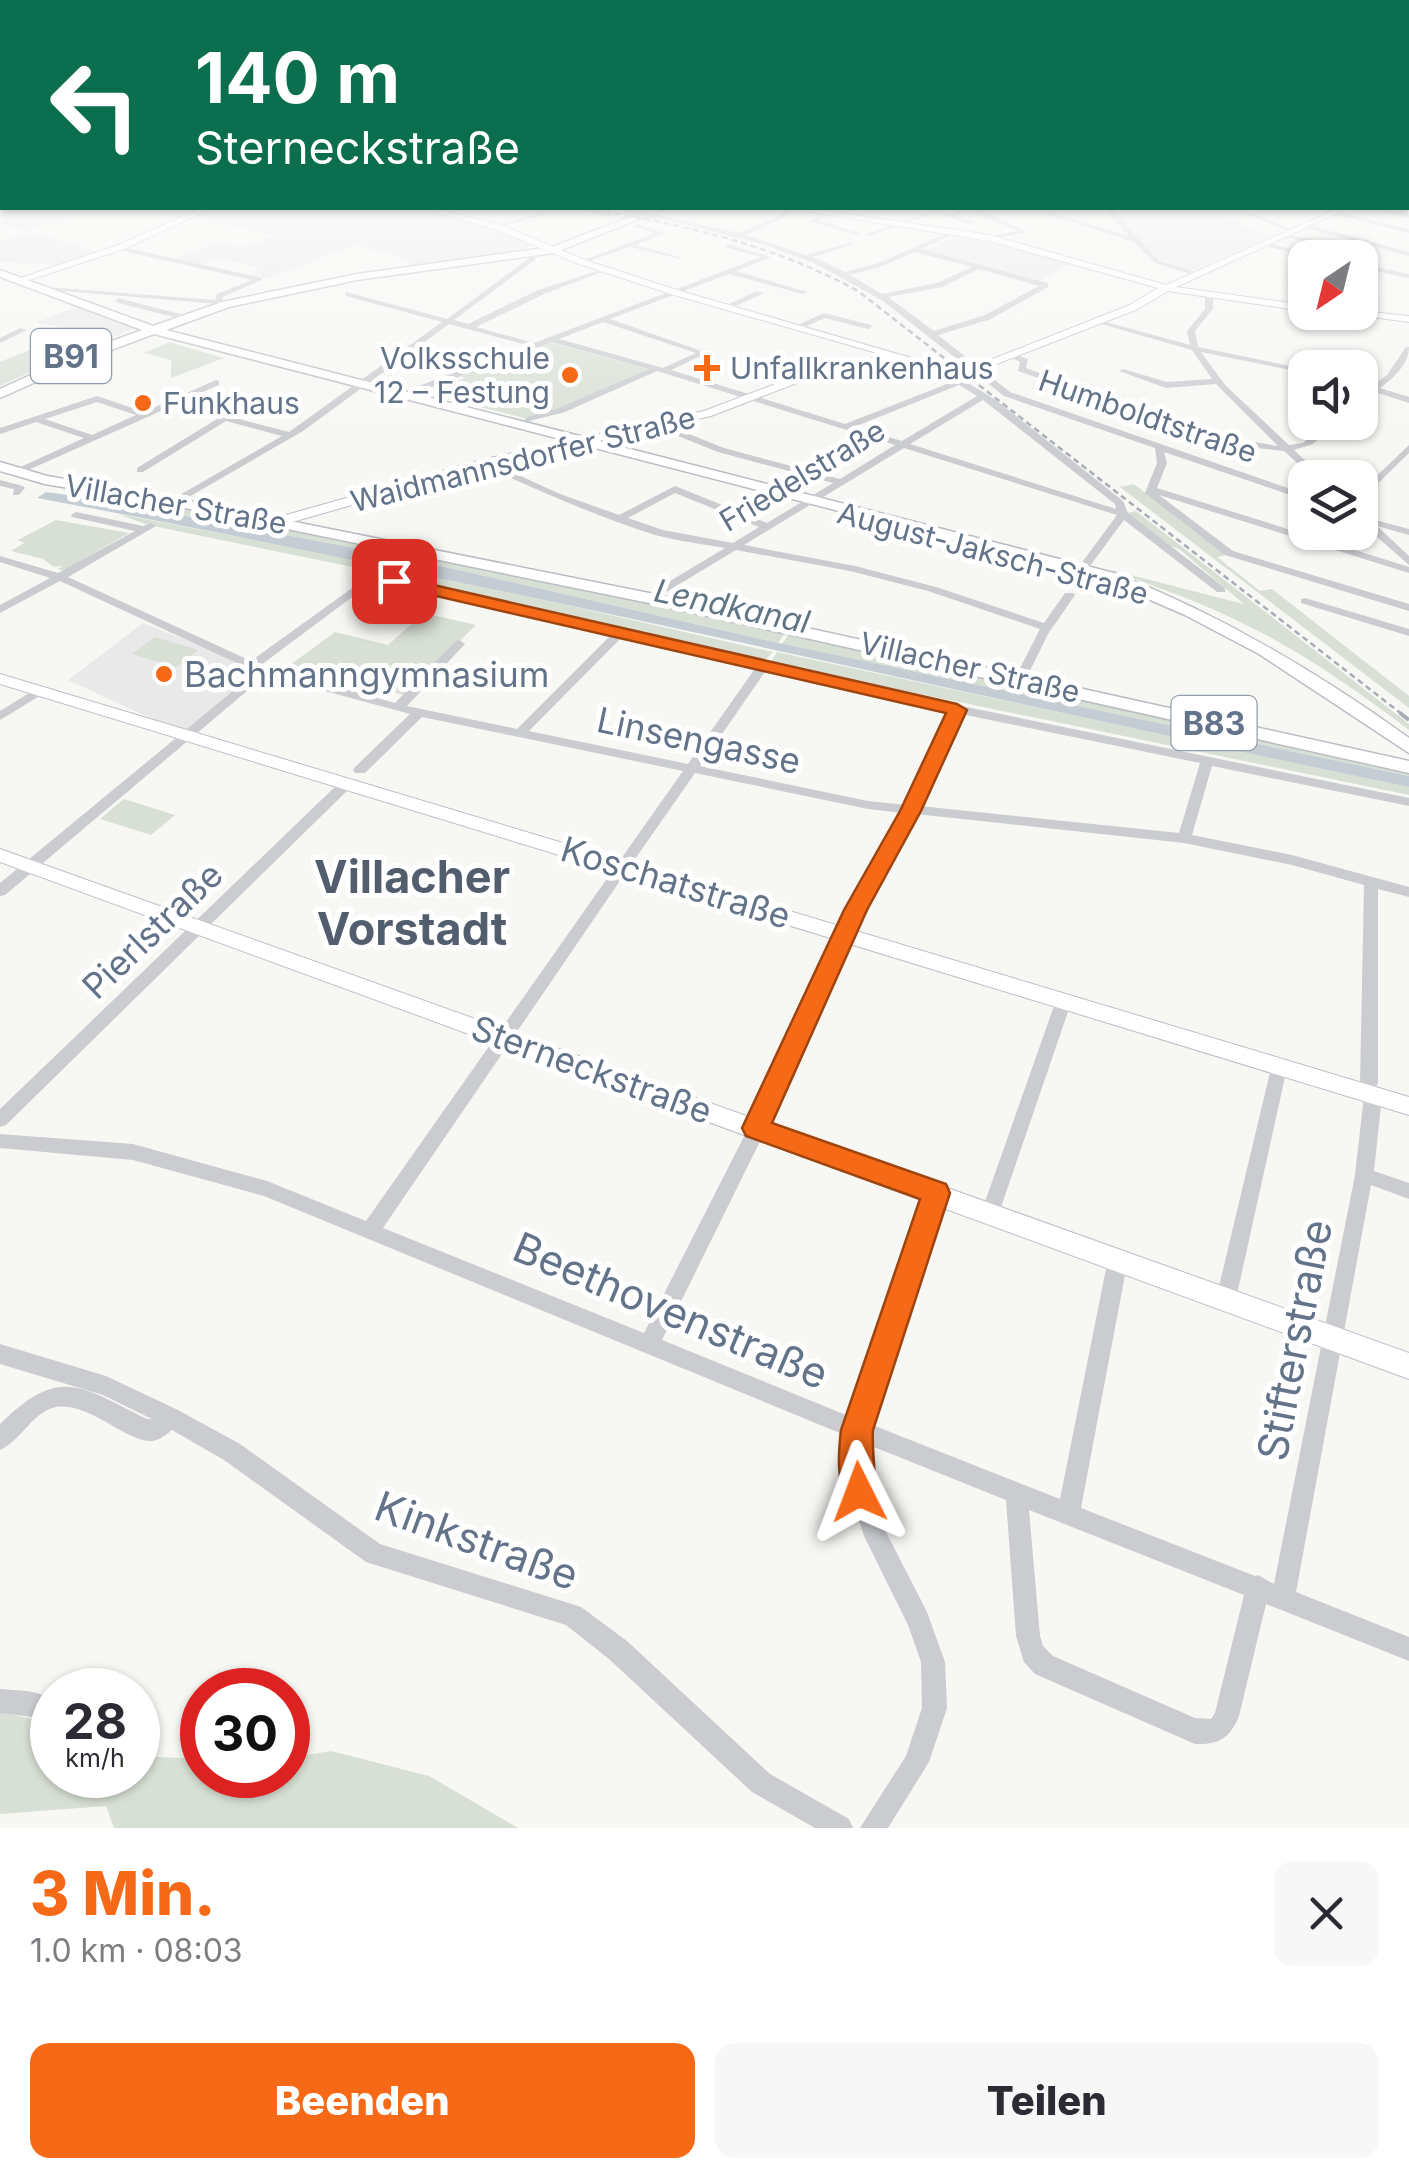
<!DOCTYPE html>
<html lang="de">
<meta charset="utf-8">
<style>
:root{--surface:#fff;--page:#f7f7f7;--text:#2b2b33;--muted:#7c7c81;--accent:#f56917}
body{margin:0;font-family:Inter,sans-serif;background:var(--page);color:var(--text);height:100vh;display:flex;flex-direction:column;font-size:38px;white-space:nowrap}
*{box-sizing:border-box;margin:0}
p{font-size:32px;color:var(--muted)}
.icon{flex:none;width:55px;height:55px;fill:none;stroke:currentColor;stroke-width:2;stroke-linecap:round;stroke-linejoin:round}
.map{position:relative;height:1828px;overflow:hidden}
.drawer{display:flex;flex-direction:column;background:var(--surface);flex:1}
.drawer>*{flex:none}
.top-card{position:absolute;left:0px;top:0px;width:1410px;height:210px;box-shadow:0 2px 8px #0004;background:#0b6e4f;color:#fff;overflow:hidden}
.needle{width:65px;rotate:215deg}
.controls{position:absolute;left:1288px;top:240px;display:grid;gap:20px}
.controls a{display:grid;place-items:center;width:90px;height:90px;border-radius:20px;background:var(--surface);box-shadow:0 2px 8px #0004;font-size:50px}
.speed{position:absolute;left:30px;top:1668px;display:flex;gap:20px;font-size:50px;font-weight:700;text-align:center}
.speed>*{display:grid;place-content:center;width:130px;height:130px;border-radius:50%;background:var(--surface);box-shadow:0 2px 8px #0004;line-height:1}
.speed small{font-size:25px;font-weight:400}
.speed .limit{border:15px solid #d22;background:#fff;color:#111}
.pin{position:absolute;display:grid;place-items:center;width:85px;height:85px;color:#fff;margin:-42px;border-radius:20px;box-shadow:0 5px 15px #0006}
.me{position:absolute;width:110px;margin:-55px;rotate:357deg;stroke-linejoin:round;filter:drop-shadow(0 0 8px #0008)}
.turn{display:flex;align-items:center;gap:35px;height:210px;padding:0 30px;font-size:45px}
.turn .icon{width:130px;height:130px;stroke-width:2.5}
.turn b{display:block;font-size:70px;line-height:85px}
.round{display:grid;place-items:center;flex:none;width:105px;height:105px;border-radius:20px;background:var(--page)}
.summary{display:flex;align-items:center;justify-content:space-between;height:170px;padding:0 30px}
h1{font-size:60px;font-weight:800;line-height:75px;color:var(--accent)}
.cta{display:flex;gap:20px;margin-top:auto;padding:20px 30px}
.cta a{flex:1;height:115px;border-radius:20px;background:var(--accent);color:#fff;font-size:40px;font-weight:800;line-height:115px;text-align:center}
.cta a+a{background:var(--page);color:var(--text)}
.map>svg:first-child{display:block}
.built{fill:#e8e9e8}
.green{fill:#d8e0d5}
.water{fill:#c5cdd4}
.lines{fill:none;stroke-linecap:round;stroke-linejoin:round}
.secondary-tunnel{stroke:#d2d7d9;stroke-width:11;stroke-dasharray:11 6;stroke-linecap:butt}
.secondary-casing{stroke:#bbbfc5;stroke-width:2}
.primary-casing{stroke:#babdc2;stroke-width:3}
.street{fill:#caccd0;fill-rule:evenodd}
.secondary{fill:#fff;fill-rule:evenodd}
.primary{fill:#fff;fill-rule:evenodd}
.rail-far1{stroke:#a8adb5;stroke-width:2.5;stroke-dasharray:6 4;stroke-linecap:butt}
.rail{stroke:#a8adb5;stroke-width:4;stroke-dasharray:14 8;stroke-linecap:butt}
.street-bridge{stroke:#caccd0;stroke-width:6}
.route{fill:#f56917;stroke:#9f440f;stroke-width:2.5}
.poi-dot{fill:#f56917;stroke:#fff;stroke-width:4}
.labels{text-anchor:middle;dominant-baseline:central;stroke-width:10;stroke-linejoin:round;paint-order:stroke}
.far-poi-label{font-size:30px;fill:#637389;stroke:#fff;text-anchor:start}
.far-street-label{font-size:30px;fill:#637389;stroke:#fff}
.shield{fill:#fff;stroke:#929dac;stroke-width:2.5}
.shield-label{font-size:32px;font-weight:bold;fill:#637389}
.far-water-label{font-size:32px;font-style:italic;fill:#5f7584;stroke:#fff}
.poi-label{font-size:35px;fill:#637389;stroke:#fff;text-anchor:start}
.street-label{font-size:35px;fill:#637389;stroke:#fff}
.near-street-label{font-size:42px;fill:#637389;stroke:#fff}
.district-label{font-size:45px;font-weight:bold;fill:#525e6d;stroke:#fff}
</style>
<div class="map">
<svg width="1409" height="1828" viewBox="0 0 1409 1828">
<rect width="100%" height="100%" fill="#f7f8f4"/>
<g class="built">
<polygon points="2,186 2,208 64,208 57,209 78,213 26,231 2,225"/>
<polygon points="214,208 409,208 512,235 531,246 511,253 411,265 393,255 355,245 268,278 252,274 259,267 218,258 202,264 175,258 216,243 244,247 275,236 196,217"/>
<polygon points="1140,208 1194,208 1238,221 1240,226 1275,235 1191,271 1161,263 1116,214"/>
<polygon points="23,233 43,236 96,251 57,265 0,262 0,241"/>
<polygon points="960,234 1012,246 1074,262 1040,281 924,251"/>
<polygon points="78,307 136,328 108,339 37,322"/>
<polygon points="143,623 259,669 187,735 68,680"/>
</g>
<g class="green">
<polygon points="169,342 224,358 171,378 171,360 144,353"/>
<polygon points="548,342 649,369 552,412 524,418 436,396 461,385 456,382 465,378 460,376"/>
<polygon points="44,344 71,353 0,386 0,362"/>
<polygon points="1134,484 1226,555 1217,557 1260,591 1272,589 1409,696 1409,708 1120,487"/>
<polygon points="151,505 200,511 402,552 397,556 190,517 164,508 131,506"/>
<path d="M1136,511L1409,724V730C1356,690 1301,651 1240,622C1199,601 1155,587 1111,570L1244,604L1179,549L1159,542L1123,514Z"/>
<polygon points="118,514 387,565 377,572 148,525"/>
<polygon points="56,520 129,533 63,571 58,569 62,566 54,567 43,559 11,551 24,543 18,540"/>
<polygon points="407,553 782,630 785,633 778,643 402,557"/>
<polygon points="392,566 421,572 773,652 764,661 385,574"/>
<polygon points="424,613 476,625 404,695 290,665 335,632 388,645"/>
<polygon points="789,634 1409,771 1409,776 782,644"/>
<polygon points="155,637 198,650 176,667 132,654"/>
<polygon points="777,652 1409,787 1409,795 770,663"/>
<polygon points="124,799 175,815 151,835 100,819"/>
<polygon points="0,1712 37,1720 52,1735 52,1775 138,1775 138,1756 202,1759 202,1775 288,1775 288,1758 331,1751 429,1776 518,1828 114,1828 106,1806 0,1814"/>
</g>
<path class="water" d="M46,492L156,507L190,517L397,556L774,642L1409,776V787C951,692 496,583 37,498Z"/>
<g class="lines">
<polyline class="secondary-tunnel" points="940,368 976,369"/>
<g class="secondary-casing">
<g id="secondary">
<polygon points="202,208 212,208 124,249 23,282 15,280 118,245"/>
<polygon points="419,208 431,208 501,225 585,260 677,290 946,368 940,371 896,359 802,381 711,416 488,466 282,525 272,525 272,519 481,460 704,411 794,377 884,355 671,294 579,264 495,229"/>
<polygon points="787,208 804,208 990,235 1166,285 1339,208 1349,208 1176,287 1305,305 1305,311 1168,291 1138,309 976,372 970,369 972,367 1130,305 1158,288 989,241"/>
<polygon points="1360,311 1409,316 1409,322 1334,312"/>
<polygon points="0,674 1409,1097 1409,1115 0,684"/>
<polygon points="0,849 1409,1353 1409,1379 0,862"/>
</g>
</g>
<g class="primary-casing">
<g id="primary">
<path d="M654,208H666L554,253L357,280L229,307L166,330L1114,573C1221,615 1316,671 1409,738V753L1259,654L1185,615L1102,579L154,334L87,359L0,398V389L79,353L142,330L0,277V270L153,326L222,302L357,274L552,247Z"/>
<polygon points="0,462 47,476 175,498 649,593 1409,761 1409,773 649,603 175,506 45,484 0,471"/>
</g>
</g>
<g class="street">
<rect x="1408" y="186" width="1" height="4"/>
<polygon points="90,208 98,208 92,211"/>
<polygon points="457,208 465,208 445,215 442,213"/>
<polygon points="554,208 562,208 500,228 495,227"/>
<polygon points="570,208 580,208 613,215 610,217"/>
<path d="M789,208H795L779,220L746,235L806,255L853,242V244L813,257L845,272L876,264L957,229L959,232L921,249L1048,283V287L991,319L938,335L1010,392L1305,494V500L1164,452L1167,463L1157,488L1409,567V573L1159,495L1233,551L1409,604V611L1225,555L1145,493L1157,463L1155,448L1004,396L883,301L814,263L762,244L652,216L655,214L740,233L775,218ZM915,252L972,267L937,283L882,294L850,275L880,267ZM979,269L1039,286L985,315L934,331L888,297L942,287Z"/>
<polygon points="965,208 977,208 1027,232 990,240 988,237 1017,231 971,210 954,216 975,222 973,225 945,216"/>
<polygon points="1028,208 1036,208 1129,236 1104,208 1110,208 1159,261 1201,274 1197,276 1155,263 1134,242"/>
<polygon points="1232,208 1239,208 1296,231 1291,232"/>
<polygon points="1311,208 1320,208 1409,229 1409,233"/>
<polygon points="1366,208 1376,208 1409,214 1409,218"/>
<polygon points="824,212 827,214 818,220 860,233 857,235 811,222 811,220"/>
<polygon points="929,212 934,213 869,236 864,235"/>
<polygon points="637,224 665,233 636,245 680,257 680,259 630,247 584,263 579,262 655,233 635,227"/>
<polygon points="1305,224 1409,252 1409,256 1303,227"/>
<polygon points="1284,233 1335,246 1336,247 1333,249 1282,236"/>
<polygon points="1264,242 1323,257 1324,258 1311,258 1262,245"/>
<path d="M727,244L771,257L736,271L807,292L803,294L729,274L610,319L707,353L671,370L845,424L957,380H963L996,400L1123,501L1128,513L1225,588V592H1217L1124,520L1087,570H1079L1078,568L1117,515L904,448L744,545L855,566L936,587L1044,623L1065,593H1073L1075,595L1048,634L1025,681L1021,682L1015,678L1040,629L928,591L850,571L736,550L653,600H645V596L725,548C702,544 678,541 655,535C596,516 539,491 482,465V461H488L560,494L619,515L675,486L767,523L833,483L718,452L658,428V424H664L724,448L840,479L895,445L657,371L565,412L525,422V418L559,408L649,369L551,342L422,391H416V387L527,345L449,324L303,431L175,505L170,502L171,500L282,436L226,421L143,472H137V468L217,419L170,407L17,475L12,472L14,470L84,438L36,422L0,434V428L97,396L144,412L216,380L219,381V385L177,403L289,432L442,322L346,296V292L447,319L528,259L524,257V255L535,258V260L454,320L468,324L538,290L607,268V270L544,294L476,327L534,343L761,257L725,247ZM603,322L696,353L663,368L559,339ZM959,385L977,396L902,441L854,427ZM983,400L1115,504L1116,509L910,444ZM97,402L136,415L92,435L45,419ZM675,493L759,527L733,543L663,530L628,518Z"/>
<polygon points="117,246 259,277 263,279 223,297 223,300 232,301 229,305 41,289 45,287 215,300 217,294 252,280 115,249"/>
<polygon points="1360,264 1409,274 1409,278 1360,268"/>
<polygon points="757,291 764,293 729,309 722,307"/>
<path d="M1209,294L1213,296V309L1195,331L1198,347L1305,369V373L1201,352L1225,385L1289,445L1303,443L1326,422H1336L1313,444L1294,450L1324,478H1314L1284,451L1248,447L1205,436L1018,371L1020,362L1006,355L1010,353L1028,359L1026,368C1108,398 1191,433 1278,446L1216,384L1166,388L1119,371L1123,369L1167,382L1212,379L1192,350L1091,321L1095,319L1190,345L1187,331L1205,309V296Z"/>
<polygon points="118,298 180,314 181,316 177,318 115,302"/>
<polygon points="824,313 871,325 872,327 868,329 825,318 800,329 793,327"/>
<polygon points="20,328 27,330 0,343 0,338"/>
<path d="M1406,347H1409C1409,364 1393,379 1380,388L1409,397V403L1375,392L1360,402V395L1367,390L1360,388V382L1372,386L1387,375Z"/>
<polygon points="1409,445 1409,453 1360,501 1360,492"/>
<polygon points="0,480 23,486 25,488 19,495 13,495 14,489 0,486"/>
<path d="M76,512L143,526L151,523L156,526L68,577L251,661L373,573L957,705L1409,798V806L1212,766L1192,835L1292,855L1409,887V897L1378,889V1083L1375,1088L1369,1090L1363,1088L1360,1083L1364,885L1292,865L1184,843L916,814L862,910L774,1113L662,1340L851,1417L927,1193L929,1187L936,1185L943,1187L945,1193L870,1424L1060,1499L1108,1259L1111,1253L1118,1250L1125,1253L1128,1259L1081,1508L1255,1576L1258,1575L1274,1584L1355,1175L1364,1096L1367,1091L1373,1089L1379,1091L1382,1096L1374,1171L1409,1183V1199L1371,1185L1296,1592L1409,1637V1661L1266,1604L1239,1716C1230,1738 1219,1745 1195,1744L1035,1674L1024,1662L1016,1636L1006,1500L869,1445L871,1488L886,1532L927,1612L945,1662L947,1708L929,1762L888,1828H860L906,1756L922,1708L921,1662L908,1625L864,1536L849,1488L847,1436L264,1196L133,1160L0,1148V1134L133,1144L267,1181L366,1221L618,863L622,861L623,856L683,771L422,717L365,773H355L353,770L355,767L410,714L266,675L5,895L0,896V883L256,672L60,581L0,613V605L50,578L0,562V556L58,573L135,531L72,517L71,515ZM375,580L612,634L517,729L407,706L463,646L465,644L459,640L455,642L395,703L261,665ZM623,636L756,667L688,764L529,731ZM767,669L950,711L907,805L868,801L700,766ZM961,714L1200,763L1179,833L920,806ZM695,773L868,809L903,813L848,910L756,1113L644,1333L383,1228L628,869L629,864L633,862ZM1029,1510L1244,1595L1215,1713L1211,1719L1195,1718L1053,1656L1043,1646L1040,1636Z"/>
<polygon points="1360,513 1368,518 1409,529 1409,535 1377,526 1409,556 1409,565 1360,522"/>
<polygon points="1305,598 1409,629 1409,636 1301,603 1301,599"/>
<polygon points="39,687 43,688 43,694 0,720 0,711"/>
<polygon points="347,779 354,783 352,786 6,1125 0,1127 0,1109 342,780"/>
<polygon points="1063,997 1069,999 1071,1003 999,1213 997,1219 990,1221 983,1219 981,1213 1055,1003 1057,999"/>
<polygon points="1279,1061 1285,1063 1287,1068 1236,1299 1233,1306 1226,1308 1219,1306 1216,1299 1271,1068 1273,1063"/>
<path d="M0,1344L106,1376L178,1410L240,1444L380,1544L581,1607L627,1641L770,1774L849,1819L853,1828H815L752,1792L609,1659L566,1625L366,1562L224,1460L172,1430C166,1435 160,1440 152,1441C126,1443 91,1402 56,1407C33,1411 21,1441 0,1450V1424C60,1365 80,1386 147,1419H152L103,1395L0,1364Z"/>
<path d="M0,1689C18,1691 38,1689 52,1701V1729L43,1726L33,1717L0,1713Z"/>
</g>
<use href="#secondary" class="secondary"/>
<use href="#primary" class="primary"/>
<path class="rail-far1" d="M585,208C681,224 772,244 858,291L1403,715"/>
<polyline class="rail" points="1400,713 1409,720"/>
<polyline class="street-bridge" points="629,211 655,216"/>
</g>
<linearGradient id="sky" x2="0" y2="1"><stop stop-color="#9abee0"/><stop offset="0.42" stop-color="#fbfcfa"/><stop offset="1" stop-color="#fbfcfa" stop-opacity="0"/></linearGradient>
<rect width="1409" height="439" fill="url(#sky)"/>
<path class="route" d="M394,576L957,704L967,710L921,811L867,910L772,1123L946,1184L950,1193L873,1430C871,1453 879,1483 871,1503L859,1508L847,1503C837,1479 838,1456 841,1430L920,1199L746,1136L742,1128L844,910L900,811L946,713L388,585L385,581Z"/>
<g class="poi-dot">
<path d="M702 353h10v10h10v10h-10v10h-10v-10h-10v-10h10z"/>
<circle cx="570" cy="375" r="10"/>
<circle cx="143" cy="403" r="10"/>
<circle cx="164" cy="674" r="10"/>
</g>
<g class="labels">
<g class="far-poi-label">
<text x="550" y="358" text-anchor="end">Volksschule<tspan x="550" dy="34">12 – Festung</tspan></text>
<text x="730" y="368">Unfallkrankenhaus</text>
<text x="163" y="403">Funkhaus</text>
</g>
<g class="far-street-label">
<text transform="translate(1148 416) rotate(19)">Humboldtstraße</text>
<text transform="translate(523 459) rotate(-14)">Waidmannsdorfer Straße</text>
<text transform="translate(802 475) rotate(-31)">Friedelstraße</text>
<text transform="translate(176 504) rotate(10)">Villacher Straße</text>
<text transform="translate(993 553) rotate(15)">August-Jaksch-Straße</text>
<text transform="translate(970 667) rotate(13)">Villacher Straße</text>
</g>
<g class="shield">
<rect x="31" y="329" width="80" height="54" rx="8"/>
<rect x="1171.5" y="696" width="85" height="54" rx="8"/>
</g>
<g class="shield-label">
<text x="71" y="356">B91</text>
<text x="1214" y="723">B83</text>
</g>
<g class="far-water-label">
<text transform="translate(732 606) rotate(12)">Lendkanal</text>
</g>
<g class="poi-label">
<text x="184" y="674">Bachmanngymnasium</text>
</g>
<g class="street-label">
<text transform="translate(699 740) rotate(12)">Linsengasse</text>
<text transform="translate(676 882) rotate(17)">Koschatstraße</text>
<text transform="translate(152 930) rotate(-44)">Pierlstraße</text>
<text transform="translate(592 1069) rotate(20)">Sterneckstraße</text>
</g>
<g class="near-street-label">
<text transform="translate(671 1310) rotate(23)">Beethovenstraße</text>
<text transform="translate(1294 1340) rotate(-79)">Stifterstraße</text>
<text transform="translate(477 1540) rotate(20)">Kinkstraße</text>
</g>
<g class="district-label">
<text x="412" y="876">Villacher<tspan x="412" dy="52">Vorstadt</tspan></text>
</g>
</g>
</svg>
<div class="controls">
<a><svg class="needle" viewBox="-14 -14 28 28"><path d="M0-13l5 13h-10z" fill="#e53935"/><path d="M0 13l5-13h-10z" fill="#7c7c81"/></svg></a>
<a><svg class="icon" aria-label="sound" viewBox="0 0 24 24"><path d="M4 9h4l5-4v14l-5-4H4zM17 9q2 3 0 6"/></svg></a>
<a><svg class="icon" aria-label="layers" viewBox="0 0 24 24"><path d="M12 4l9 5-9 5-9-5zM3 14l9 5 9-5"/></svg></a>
</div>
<div class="speed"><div>28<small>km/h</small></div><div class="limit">30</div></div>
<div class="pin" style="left:394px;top:581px;background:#d93025"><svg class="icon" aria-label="arrive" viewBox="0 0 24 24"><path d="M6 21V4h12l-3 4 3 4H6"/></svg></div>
<svg class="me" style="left:859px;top:1492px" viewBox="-20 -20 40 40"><path d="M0-17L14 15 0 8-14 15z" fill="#f56917" stroke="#fff" stroke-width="4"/></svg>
<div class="top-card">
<div class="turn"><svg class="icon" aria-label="left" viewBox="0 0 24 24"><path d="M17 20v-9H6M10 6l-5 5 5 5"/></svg><div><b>140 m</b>Sterneckstraße</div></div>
</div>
</div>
<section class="drawer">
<div class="summary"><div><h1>3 Min.</h1><p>1.0 km · 08:03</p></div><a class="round"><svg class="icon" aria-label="close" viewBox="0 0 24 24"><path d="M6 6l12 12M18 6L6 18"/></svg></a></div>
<div class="cta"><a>Beenden</a><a>Teilen</a></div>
</section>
